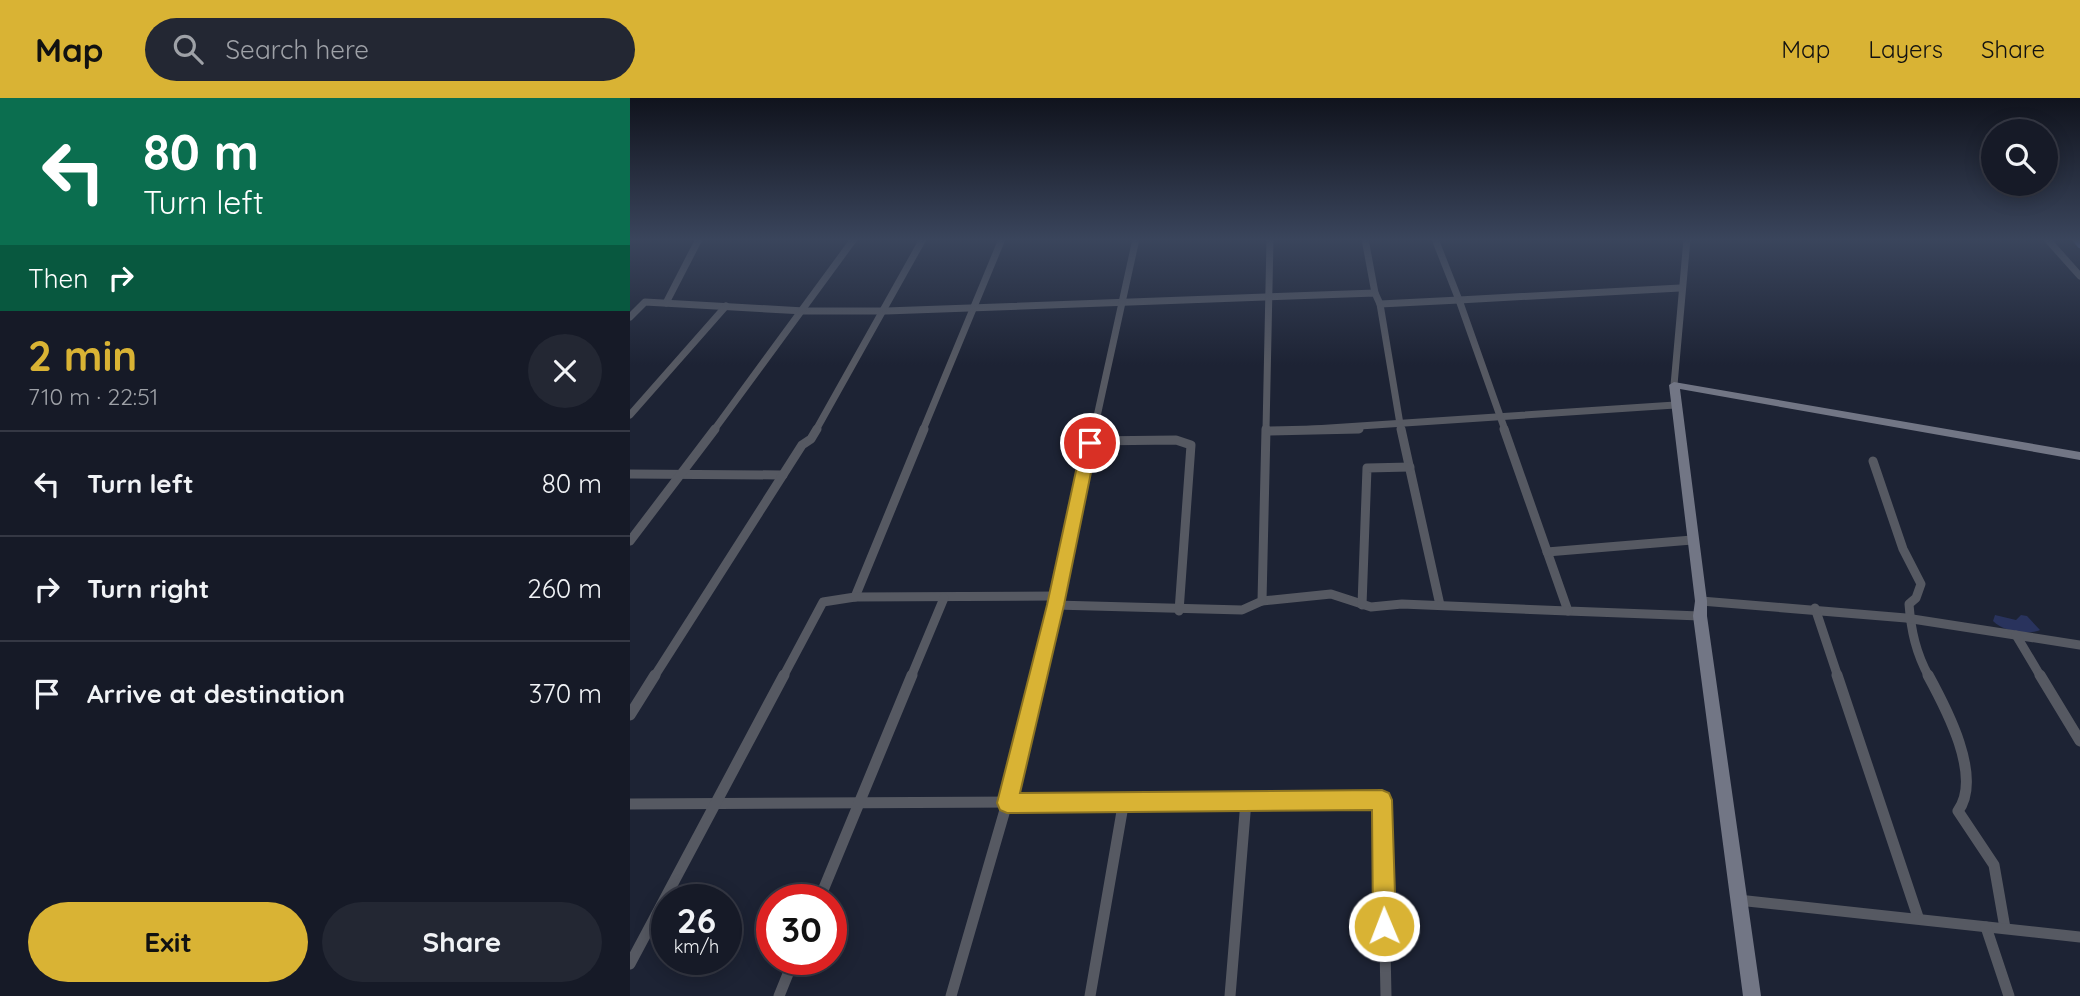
<!DOCTYPE html>
<meta charset="utf-8">
<style>
:root{--surface:#161a27;--page:#232733;--text:#f1f3f6;--muted:#9ea1a7;--line:#353844;--accent:#d9b334}
body{margin:0;font-family:Quicksand,sans-serif;background:var(--page);color:var(--text);height:100vh;display:flex;flex-direction:column;font-size:26px;white-space:nowrap}
*{box-sizing:border-box;margin:0}
p{font-size:23px;color:var(--muted)}
.icon{flex:none;width:38px;height:38px;fill:none;stroke:currentColor;stroke-width:2;stroke-linecap:round;stroke-linejoin:round}
.map{position:relative;flex:1;overflow:hidden}
.drawer{display:flex;flex-direction:column;background:var(--surface);width:630px}
.drawer>*{flex:none}
.hud{background:#0b6e4f;color:#fff;overflow:hidden}
.controls{position:absolute;left:1351px;top:21px;display:grid;gap:14px}
.controls a{display:grid;place-items:center;width:77px;height:77px;border-radius:50%;background:var(--surface);box-shadow:0 4px 18px #0003,0 0 0 2px var(--line);font-size:35px}
.speed{position:absolute;left:21px;top:786px;display:flex;gap:14px;font-size:35px;font-weight:700;text-align:center}
.speed>*{display:grid;place-content:center;width:91px;height:91px;border-radius:50%;background:var(--surface);box-shadow:0 4px 18px #0003,0 0 0 2px var(--line);line-height:1}
.speed small{font-size:18px;font-weight:400}
.speed .limit{border:10px solid #d22;background:#fff;color:#111}
.pin{position:absolute;display:grid;place-items:center;width:60px;height:60px;color:#fff;margin:-30px;border:4px solid #fff;border-radius:50%;box-shadow:0 2px 7px #0007}
.me{position:absolute;width:77px;margin:-38px;rotate:359deg;stroke-linejoin:round;filter:drop-shadow(0 0 5px #0008)}
.turn{display:flex;align-items:center;gap:24px;height:147px;padding:0 28px;font-size:32px}
.turn .icon{width:91px;height:91px;stroke-width:2.5}
.turn b{display:block;font-size:49px;line-height:60px}
.then{display:flex;align-items:center;height:66px;padding:0 28px;background:#0003;gap:14px;font-size:26px}
.round{display:grid;place-items:center;flex:none;width:74px;height:74px;border-radius:37px;background:var(--page)}
.summary{display:flex;align-items:center;justify-content:space-between;height:119px;padding:0 28px}
h1{font-size:42px;font-weight:800;line-height:52px;color:var(--accent)}
.action{display:flex;gap:14px;margin-top:auto;padding:14px 28px}
.action a{flex:1;height:80px;border-radius:42px;background:var(--accent);color:#111;font-size:28px;font-weight:800;line-height:80px;text-align:center}
.action a+a{background:var(--page);color:var(--text)}
ul{padding:0;list-style:none}
li{display:flex;align-items:center;gap:21px;height:105px;padding:0 28px;border-top:2px solid var(--line)}
li div{flex:1}
li b{display:block;font-size:26px}
li em{font-style:normal}
header{display:flex;align-items:center;gap:42px;box-sizing:border-box;height:98px;padding:0 35px;background:var(--accent);color:#111}
header strong{font-size:33px}
nav{display:flex;gap:38px;margin-inline-start:auto;font-size:24px}
.search{width:490px;height:63px;background:var(--page);display:flex;align-items:center;gap:18px;box-sizing:border-box;padding:0 24px;border-radius:38px;color:var(--muted);font-size:26px}
main{display:flex;flex:1;min-height:0}
.map>svg:first-child{display:block}
.green{fill:#29335d}
.lines{fill:none;stroke-linecap:round;stroke-linejoin:round}
.canal{stroke:#5b6cad;stroke-width:6}
.street-far2{stroke:#565962;stroke-width:7}
.street-far1{stroke:#565962;stroke-width:9}
.street{stroke:#565962;stroke-width:11}
.secondary{fill:#727685;fill-rule:evenodd}
.route{fill:#d9b334;stroke:#8d7422;stroke-width:2}
</style>
<header>
<strong>Map</strong>
<div class="search"><svg class="icon" aria-label="search" viewBox="0 0 24 24"><circle cx="10" cy="10" r="6"/><path d="M15 15l6 6"/></svg>Search here</div>
<nav><a>Map</a><a>Layers</a><a>Share</a></nav>
</header>
<main>
<section class="drawer">
<div class="hud">
<div class="turn"><svg class="icon" aria-label="left" viewBox="0 0 24 24"><path d="M17 20v-9H6M10 6l-5 5 5 5"/></svg><div><b>80 m</b>Turn left</div></div>
<div class="then">Then<svg class="icon" aria-label="right" viewBox="0 0 24 24"><path d="M7 20v-9h11M14 6l5 5-5 5"/></svg></div>
</div>
<div class="summary"><div><h1>2 min</h1><p>710 m · 22:51</p></div><a class="round"><svg class="icon" aria-label="close" viewBox="0 0 24 24"><path d="M6 6l12 12M18 6L6 18"/></svg></a></div>
<ul>
<li><svg class="icon" aria-label="left" viewBox="0 0 24 24"><path d="M17 20v-9H6M10 6l-5 5 5 5"/></svg><div><b>Turn left</b></div><em>80 m</em></li>
<li><svg class="icon" aria-label="right" viewBox="0 0 24 24"><path d="M7 20v-9h11M14 6l5 5-5 5"/></svg><div><b>Turn right</b></div><em>260 m</em></li>
<li><svg class="icon" aria-label="arrive" viewBox="0 0 24 24"><path d="M6 21V4h12l-3 4 3 4H6"/></svg><div><b>Arrive at destination</b></div><em>370 m</em></li>
</ul>
<div class="action"><a>Exit</a><a>Share</a></div>
</section>
<div class="map">
<svg width="1450" height="898" viewBox="0 0 1450 898">
<rect width="100%" height="100%" fill="#1d2334"/>
<path class="green" d="M1365,517L1386,522L1391,517L1397,518L1410,532C1398,537 1374,534 1363,523Z"/>
<g class="lines">
<polyline class="canal" points="1445,141 1450,147"/>
<g class="street-far2">
<polyline points="735,141 745,195"/>
<polyline points="1417,141 1450,178"/>
<polyline points="36,205 69,141"/>
<polyline points="750,206 771,332"/>
<polyline points="0,219 15,204 174,213 256,213 745,195 750,206 829,202 805,141"/>
<polyline points="1044,287 1057,141"/>
<polyline points="0,317 96,208"/>
<polyline points="84,332 224,141"/>
<polyline points="186,332 293,141"/>
<polyline points="293,332 372,141"/>
<polyline points="464,332 506,141"/>
<polyline points="636,332 640,141"/>
<polyline points="669,332 1045,307"/>
<polyline points="875,332 829,202 1050,190"/>
</g>
<g class="street-far1">
<polyline points="771,331 810,507"/>
<polyline points="874,331 938,513 1070,518"/>
<polyline points="638,333 729,331"/>
<polyline points="460,343 546,342 561,347 549,513"/>
<path d="M1243,363L1273,451L1291,486L1286,500L1279,506C1281,533 1286,555 1299,579"/>
<polyline points="0,376 153,377"/>
<polyline points="0,443 85,331"/>
<polyline points="917,454 1062,442"/>
<polyline points="225,499 294,331"/>
<polyline points="632,503 701,496 741,509 772,506 938,513"/>
<polyline points="1071,503 1276,520 1450,547"/>
<polyline points="425,507 612,512 632,503 636,331"/>
<polyline points="732,507 737,370 780,369"/>
<polyline points="1185,510 1208,579"/>
<polyline points="1386,537 1411,579"/>
<polyline points="24,579 172,347 181,341 187,331"/>
<polyline points="153,579 193,504 225,499 427,498"/>
<polyline points="281,579 314,500"/>
<polyline points="408,579 464,331"/>
</g>
<g class="street">
<polyline points="1207,577 1288,819"/>
<path d="M1298,577C1316,610 1353,679 1328,713L1364,767L1375,830"/>
<polyline points="1410,577 1450,643"/>
<polyline points="0,617 25,577"/>
<polyline points="0,706 752,702 756,898"/>
<polyline points="189,802 282,577"/>
<polyline points="1108,802 1450,839"/>
<polyline points="1356,829 1379,898"/>
<polyline points="0,866 154,577"/>
<polyline points="149,898 164,861"/>
<polyline points="321,898 377,705 408,577"/>
<polyline points="460,898 494,702"/>
<polyline points="600,898 616,703"/>
</g>
<polygon class="secondary" points="1044,284 1450,354 1450,362 1050,291 1077,503 1077,518 1131,898 1113,898 1063,518 1065,503 1039,287"/>
</g>
<linearGradient id="sky" x2="0" y2="1"><stop stop-color="#10131d"/><stop offset="0.53" stop-color="#3a455c"/><stop offset="1" stop-color="#3a455c" stop-opacity="0"/></linearGradient>
<rect width="1450" height="267" fill="url(#sky)"/>
<polygon class="route" points="460,340 467,345 434,507 390,695 752,692 759,695 762,702 766,828 762,836 754,839 747,836 743,828 742,712 377,715 370,712 367,705 417,507 452,345"/>
</svg>
<div class="controls">
<a><svg class="icon" aria-label="search" viewBox="0 0 24 24"><circle cx="10" cy="10" r="6"/><path d="M15 15l6 6"/></svg></a>
</div>
<div class="speed"><div>26<small>km/h</small></div><div class="limit">30</div></div>
<div class="pin" style="left:460px;top:345px;background:#d93025"><svg class="icon" aria-label="arrive" viewBox="0 0 24 24"><path d="M6 21V4h12l-3 4 3 4H6"/></svg></div>
<svg class="me" style="left:754px;top:828px" viewBox="-20 -20 40 40"><circle r="17" fill="#d9b334" stroke="#fff" stroke-width="3"/><path d="M0-11L8 9 0 5-8 9z" fill="#fff"/></svg>
</div>
</main>
